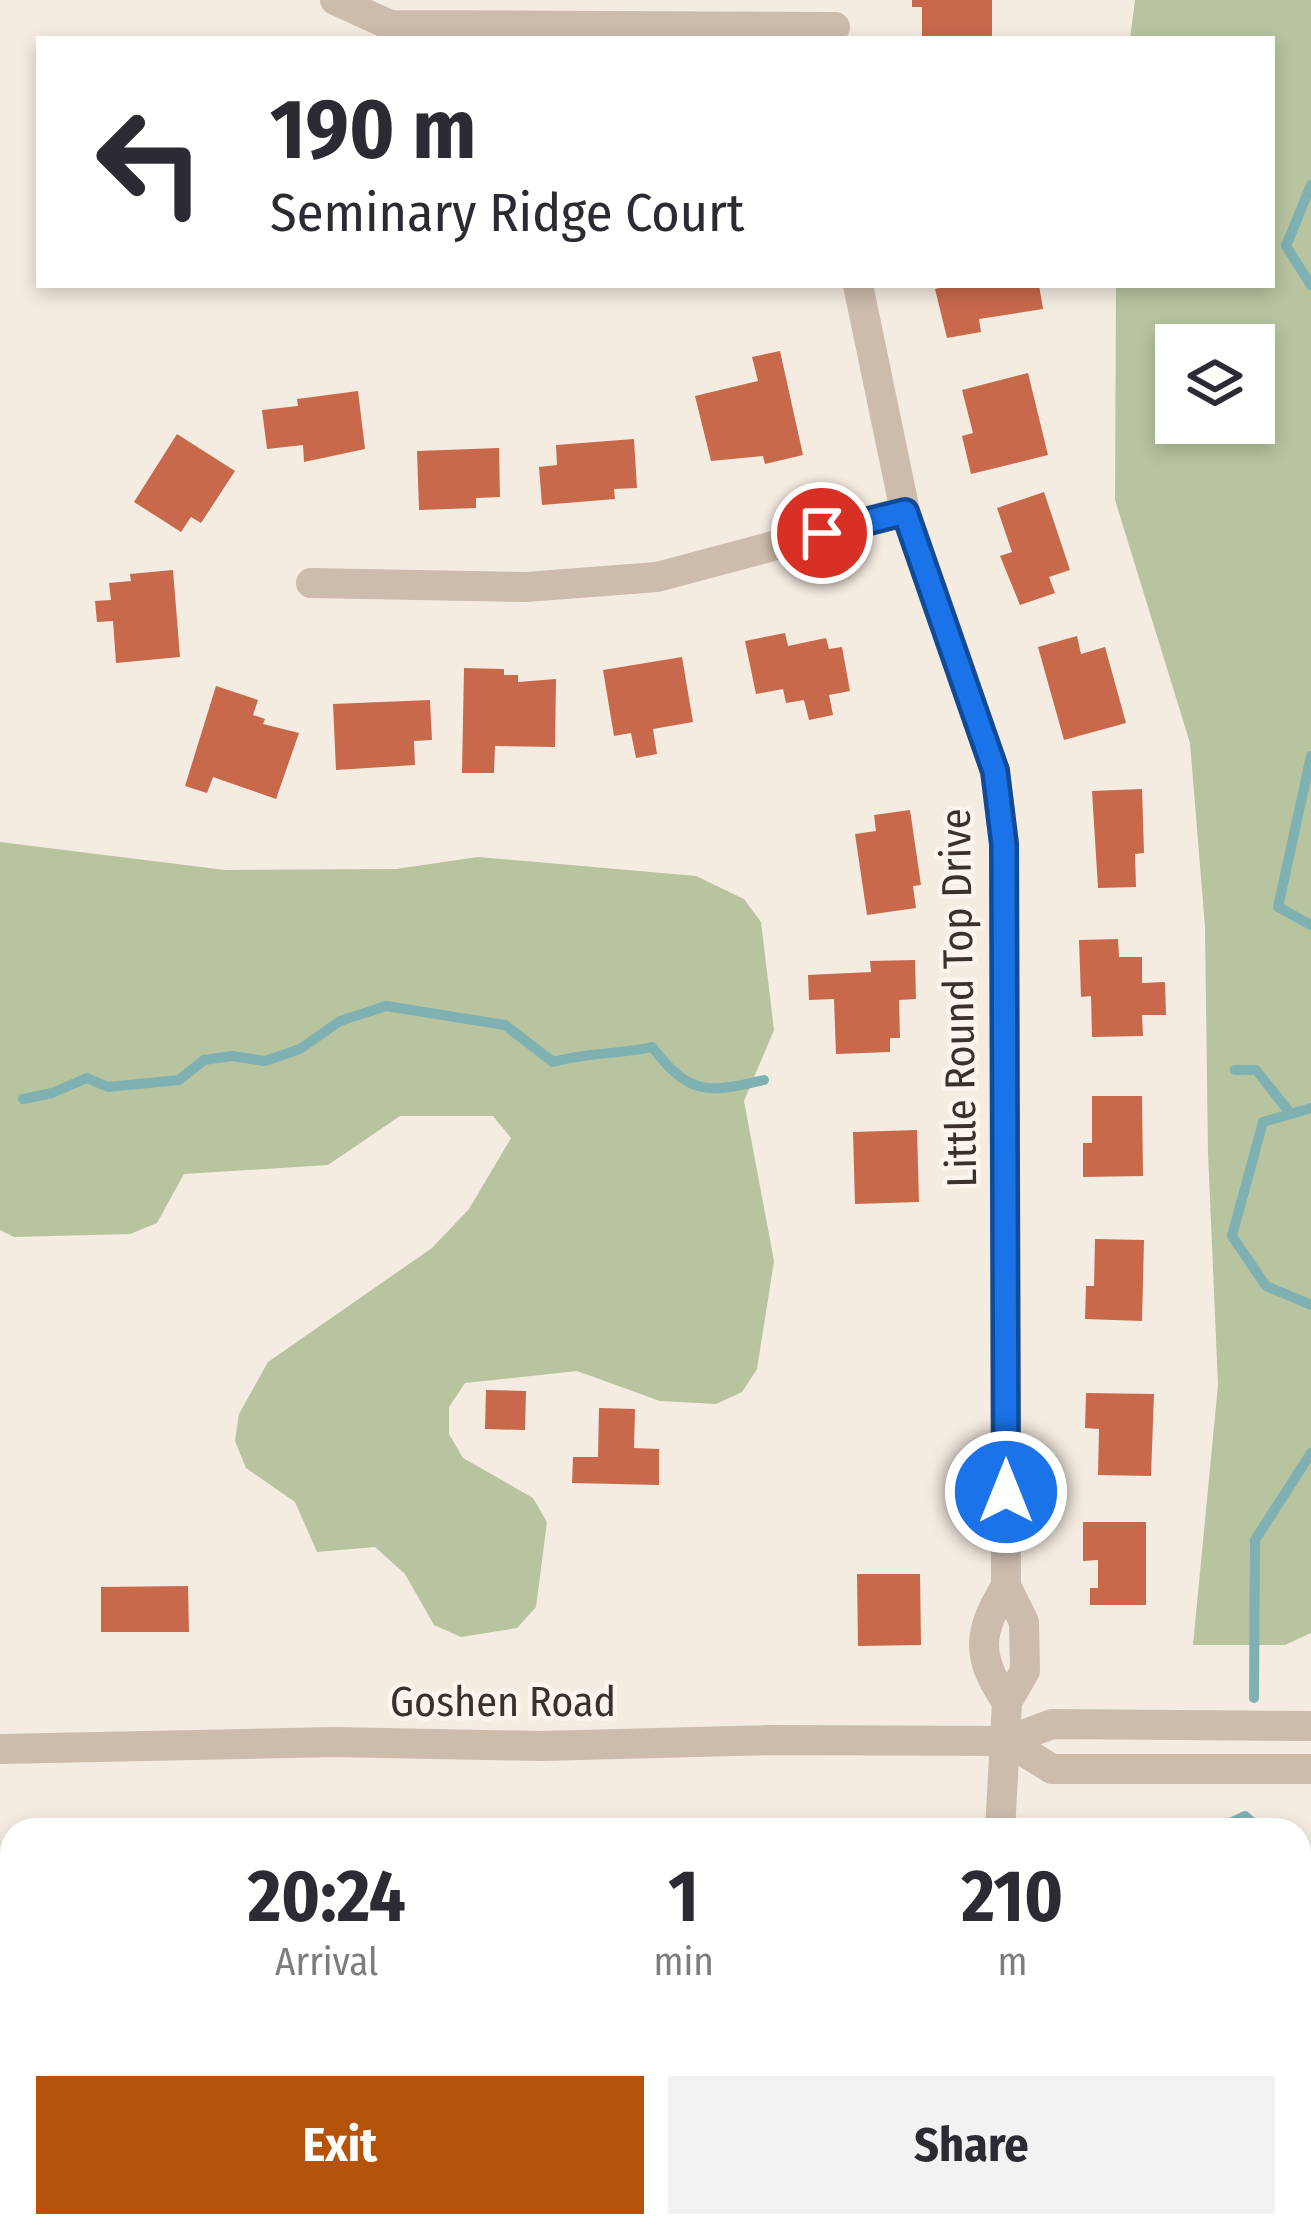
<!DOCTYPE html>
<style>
:root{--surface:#fff;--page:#f2f2f3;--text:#2b2b33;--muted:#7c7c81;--accent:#b45309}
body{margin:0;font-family:"Fira Sans Condensed",sans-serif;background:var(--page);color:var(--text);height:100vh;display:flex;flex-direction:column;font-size:45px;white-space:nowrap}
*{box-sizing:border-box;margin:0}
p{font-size:39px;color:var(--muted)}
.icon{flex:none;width:66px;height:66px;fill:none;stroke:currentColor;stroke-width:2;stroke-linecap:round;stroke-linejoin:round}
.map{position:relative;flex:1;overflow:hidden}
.panel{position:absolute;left:0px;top:1818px;width:1311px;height:420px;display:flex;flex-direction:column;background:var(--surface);border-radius:36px 36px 0 0;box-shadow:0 6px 18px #0003}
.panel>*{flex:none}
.guide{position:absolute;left:36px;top:36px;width:1239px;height:252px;border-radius:0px;box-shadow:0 6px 18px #0003;background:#fff;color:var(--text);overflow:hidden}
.tools{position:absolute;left:1155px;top:324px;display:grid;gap:24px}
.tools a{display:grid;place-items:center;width:120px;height:120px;border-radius:0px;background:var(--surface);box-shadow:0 6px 18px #0003;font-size:60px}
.pin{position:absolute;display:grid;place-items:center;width:102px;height:102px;color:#fff;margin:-51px;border:6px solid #fff;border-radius:50%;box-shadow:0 3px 12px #0007}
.me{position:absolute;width:132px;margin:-66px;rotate:0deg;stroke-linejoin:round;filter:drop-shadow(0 0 9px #0008)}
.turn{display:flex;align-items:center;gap:42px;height:252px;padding:0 36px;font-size:54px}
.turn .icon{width:156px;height:156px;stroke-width:2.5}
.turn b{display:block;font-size:84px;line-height:102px}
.eta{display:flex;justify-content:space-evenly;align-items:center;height:204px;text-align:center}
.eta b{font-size:72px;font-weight:700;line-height:84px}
.button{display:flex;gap:24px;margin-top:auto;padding:24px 36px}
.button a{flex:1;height:138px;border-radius:0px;background:var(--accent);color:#fff;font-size:48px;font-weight:700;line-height:138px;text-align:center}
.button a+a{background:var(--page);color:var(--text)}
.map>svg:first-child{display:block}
.green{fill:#b8c4a0;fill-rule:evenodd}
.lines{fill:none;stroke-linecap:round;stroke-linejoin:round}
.stream{stroke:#7fb0b2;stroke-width:10}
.building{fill:#c8694b}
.minor{stroke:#cdbbac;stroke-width:30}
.tertiary{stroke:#cdbbac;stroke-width:30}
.route-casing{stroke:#114b97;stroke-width:30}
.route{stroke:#1a73e8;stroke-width:21}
.labels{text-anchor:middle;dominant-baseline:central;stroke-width:9;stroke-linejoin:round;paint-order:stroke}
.street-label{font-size:42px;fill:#3b302b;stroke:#fbf5ee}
</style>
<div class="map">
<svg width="1311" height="2238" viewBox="0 0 1311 2238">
<rect width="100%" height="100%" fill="#f4ebe1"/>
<g class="green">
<path d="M1135,0H1311V1633L1285,1645H1193L1218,1385L1208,1153L1205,927L1190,743L1115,500L1116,285H1272V39H1130ZM1176,345H1254V423H1176Z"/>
<polygon points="0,842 225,870 396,869 478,857 696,876 744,899 761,922 774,1030 744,1101 774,1261 757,1369 742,1392 716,1404 660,1401 577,1371 465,1383 449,1407 449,1434 463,1458 533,1498 547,1522 536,1607 517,1628 461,1637 434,1625 405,1574 375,1547 317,1552 295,1502 246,1468 235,1441 239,1414 268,1362 432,1248 469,1209 511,1138 493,1116 400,1116 328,1165 184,1174 157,1223 130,1234 14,1237 0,1230"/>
</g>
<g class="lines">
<g class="stream">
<polyline points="1311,185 1286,246 1311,285"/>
<polyline points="1311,756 1278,907 1311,925"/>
<polyline points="1235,1070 1256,1070 1291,1114"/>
<path d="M23,1099L52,1093L87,1078L108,1087L179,1080L204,1060L232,1056L265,1061L300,1049L340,1021L386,1006L505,1025L553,1062C586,1052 618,1055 652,1047C690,1096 707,1093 764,1080"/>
<polyline points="1311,1108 1263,1122 1232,1236 1266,1286 1311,1305"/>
<polyline points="1254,1698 1255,1540 1311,1453"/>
<polyline points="1215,1830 1245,1816 1261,1830"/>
<polyline points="1299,1861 1311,1866"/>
<polyline points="0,2228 23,2238"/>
<polyline points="640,2238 642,2226"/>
</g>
</g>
<g class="building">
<polygon points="912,0 992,0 992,39 922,39 922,7 912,7"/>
<polygon points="951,285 1039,285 1043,309 979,319 981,332 947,338 935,289"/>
<polygon points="780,351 803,455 765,464 763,456 711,461 695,396 758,381 752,357"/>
<polygon points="1028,373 1048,455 971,474 962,436 973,433 962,390"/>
<polygon points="358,391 365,449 304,462 303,445 267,449 262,410 298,406 297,399"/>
<polygon points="177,434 235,471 201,523 191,517 181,532 134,502"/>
<polygon points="634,439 637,488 614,489 615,499 542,505 539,467 557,465 556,445"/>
<polygon points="499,448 500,497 476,498 476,508 419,510 417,451"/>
<polygon points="1044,492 1070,570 1049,577 1055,593 1020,605 1000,556 1012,552 997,508"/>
<polygon points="173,570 180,657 116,663 113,621 97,622 95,601 111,600 109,583 131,581 130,574"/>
<polygon points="785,633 788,646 826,638 829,649 842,647 850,691 829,695 833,715 809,720 804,700 786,703 783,689 756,694 745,641"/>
<polygon points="1077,636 1081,654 1105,647 1126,723 1064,740 1038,647"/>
<polygon points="682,657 693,722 653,729 657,754 636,758 631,733 614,736 603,670"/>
<polygon points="464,668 504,669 504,675 518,675 518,682 556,679 555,747 495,746 494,773 462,773"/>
<polygon points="216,686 258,700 253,715 265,719 263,724 299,733 276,799 213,777 207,793 185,786"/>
<polygon points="430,700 432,740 414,741 415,765 336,770 333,704"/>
<polygon points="1142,789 1144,853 1135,854 1136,887 1098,888 1092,791"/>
<polygon points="910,810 921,885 913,886 916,908 867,915 855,834 876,831 874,815"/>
<polygon points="1118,939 1119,957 1142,957 1142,983 1165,982 1166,1015 1142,1015 1143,1036 1092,1037 1091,996 1081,997 1079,940"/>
<polygon points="915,960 916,999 899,1000 900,1038 890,1038 890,1052 836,1054 834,999 809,1000 808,975 871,972 870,961"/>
<polygon points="1092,1096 1142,1096 1143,1176 1083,1177 1083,1143 1092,1143"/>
<polygon points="917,1130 919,1202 855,1204 853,1132"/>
<polygon points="1095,1239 1144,1240 1142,1321 1085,1319 1086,1286 1094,1286"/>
<polygon points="486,1390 526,1391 525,1430 485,1429"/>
<polygon points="1086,1393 1154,1394 1151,1476 1098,1475 1099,1429 1085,1428"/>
<polygon points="599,1408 635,1409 634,1448 659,1449 659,1485 572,1483 573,1457 598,1457"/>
<polygon points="1083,1522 1146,1522 1146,1605 1090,1605 1090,1588 1098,1588 1098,1560 1083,1561"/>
<polygon points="857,1574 920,1574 921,1645 858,1646"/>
<polygon points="188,1586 189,1632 101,1632 101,1587"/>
</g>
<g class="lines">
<g class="minor">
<polyline points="335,0 390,25 835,27"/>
<polyline points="858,285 905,511 995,771 1004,844 1006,1586 1024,1622 1025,1671 1007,1702 1000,1830"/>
<polyline points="311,583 526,587 657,577 905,511"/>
<path d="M1006,1586C978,1632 975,1656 1007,1702"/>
<polyline points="1022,2226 1025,2238"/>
<polyline points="1068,2226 1071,2238"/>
</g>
<g class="tertiary">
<polyline points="1007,1741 1052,1769 1311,1769"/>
<polyline points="0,1749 334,1742 541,1746 769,1740 1007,1741 1052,1724 1311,1726"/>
</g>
</g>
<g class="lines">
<g class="route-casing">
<polyline id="route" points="822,533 905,512 995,771 1004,844 1006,1492"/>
</g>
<use href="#route" class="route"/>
</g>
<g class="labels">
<g class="street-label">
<text transform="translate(959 998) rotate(-91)">Little Round Top Drive</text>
<text x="503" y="1702">Goshen Road</text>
</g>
</g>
</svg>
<div class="tools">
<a><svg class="icon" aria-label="layers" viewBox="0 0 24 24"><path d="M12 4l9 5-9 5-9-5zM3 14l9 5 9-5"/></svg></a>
</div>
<div class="pin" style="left:822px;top:533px;background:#d93025"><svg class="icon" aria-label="arrive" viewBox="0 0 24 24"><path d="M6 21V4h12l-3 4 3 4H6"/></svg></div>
<svg class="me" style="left:1006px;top:1492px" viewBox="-20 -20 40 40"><circle r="17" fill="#1a73e8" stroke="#fff" stroke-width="3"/><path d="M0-11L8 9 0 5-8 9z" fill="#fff"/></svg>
<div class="guide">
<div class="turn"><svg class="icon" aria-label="left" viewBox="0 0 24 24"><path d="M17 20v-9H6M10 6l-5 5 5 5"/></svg><div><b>190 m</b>Seminary Ridge Court</div></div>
</div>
<section class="panel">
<div class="eta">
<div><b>20:24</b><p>Arrival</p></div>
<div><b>1</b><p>min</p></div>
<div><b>210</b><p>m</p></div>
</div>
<div class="button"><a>Exit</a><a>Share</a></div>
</section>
</div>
